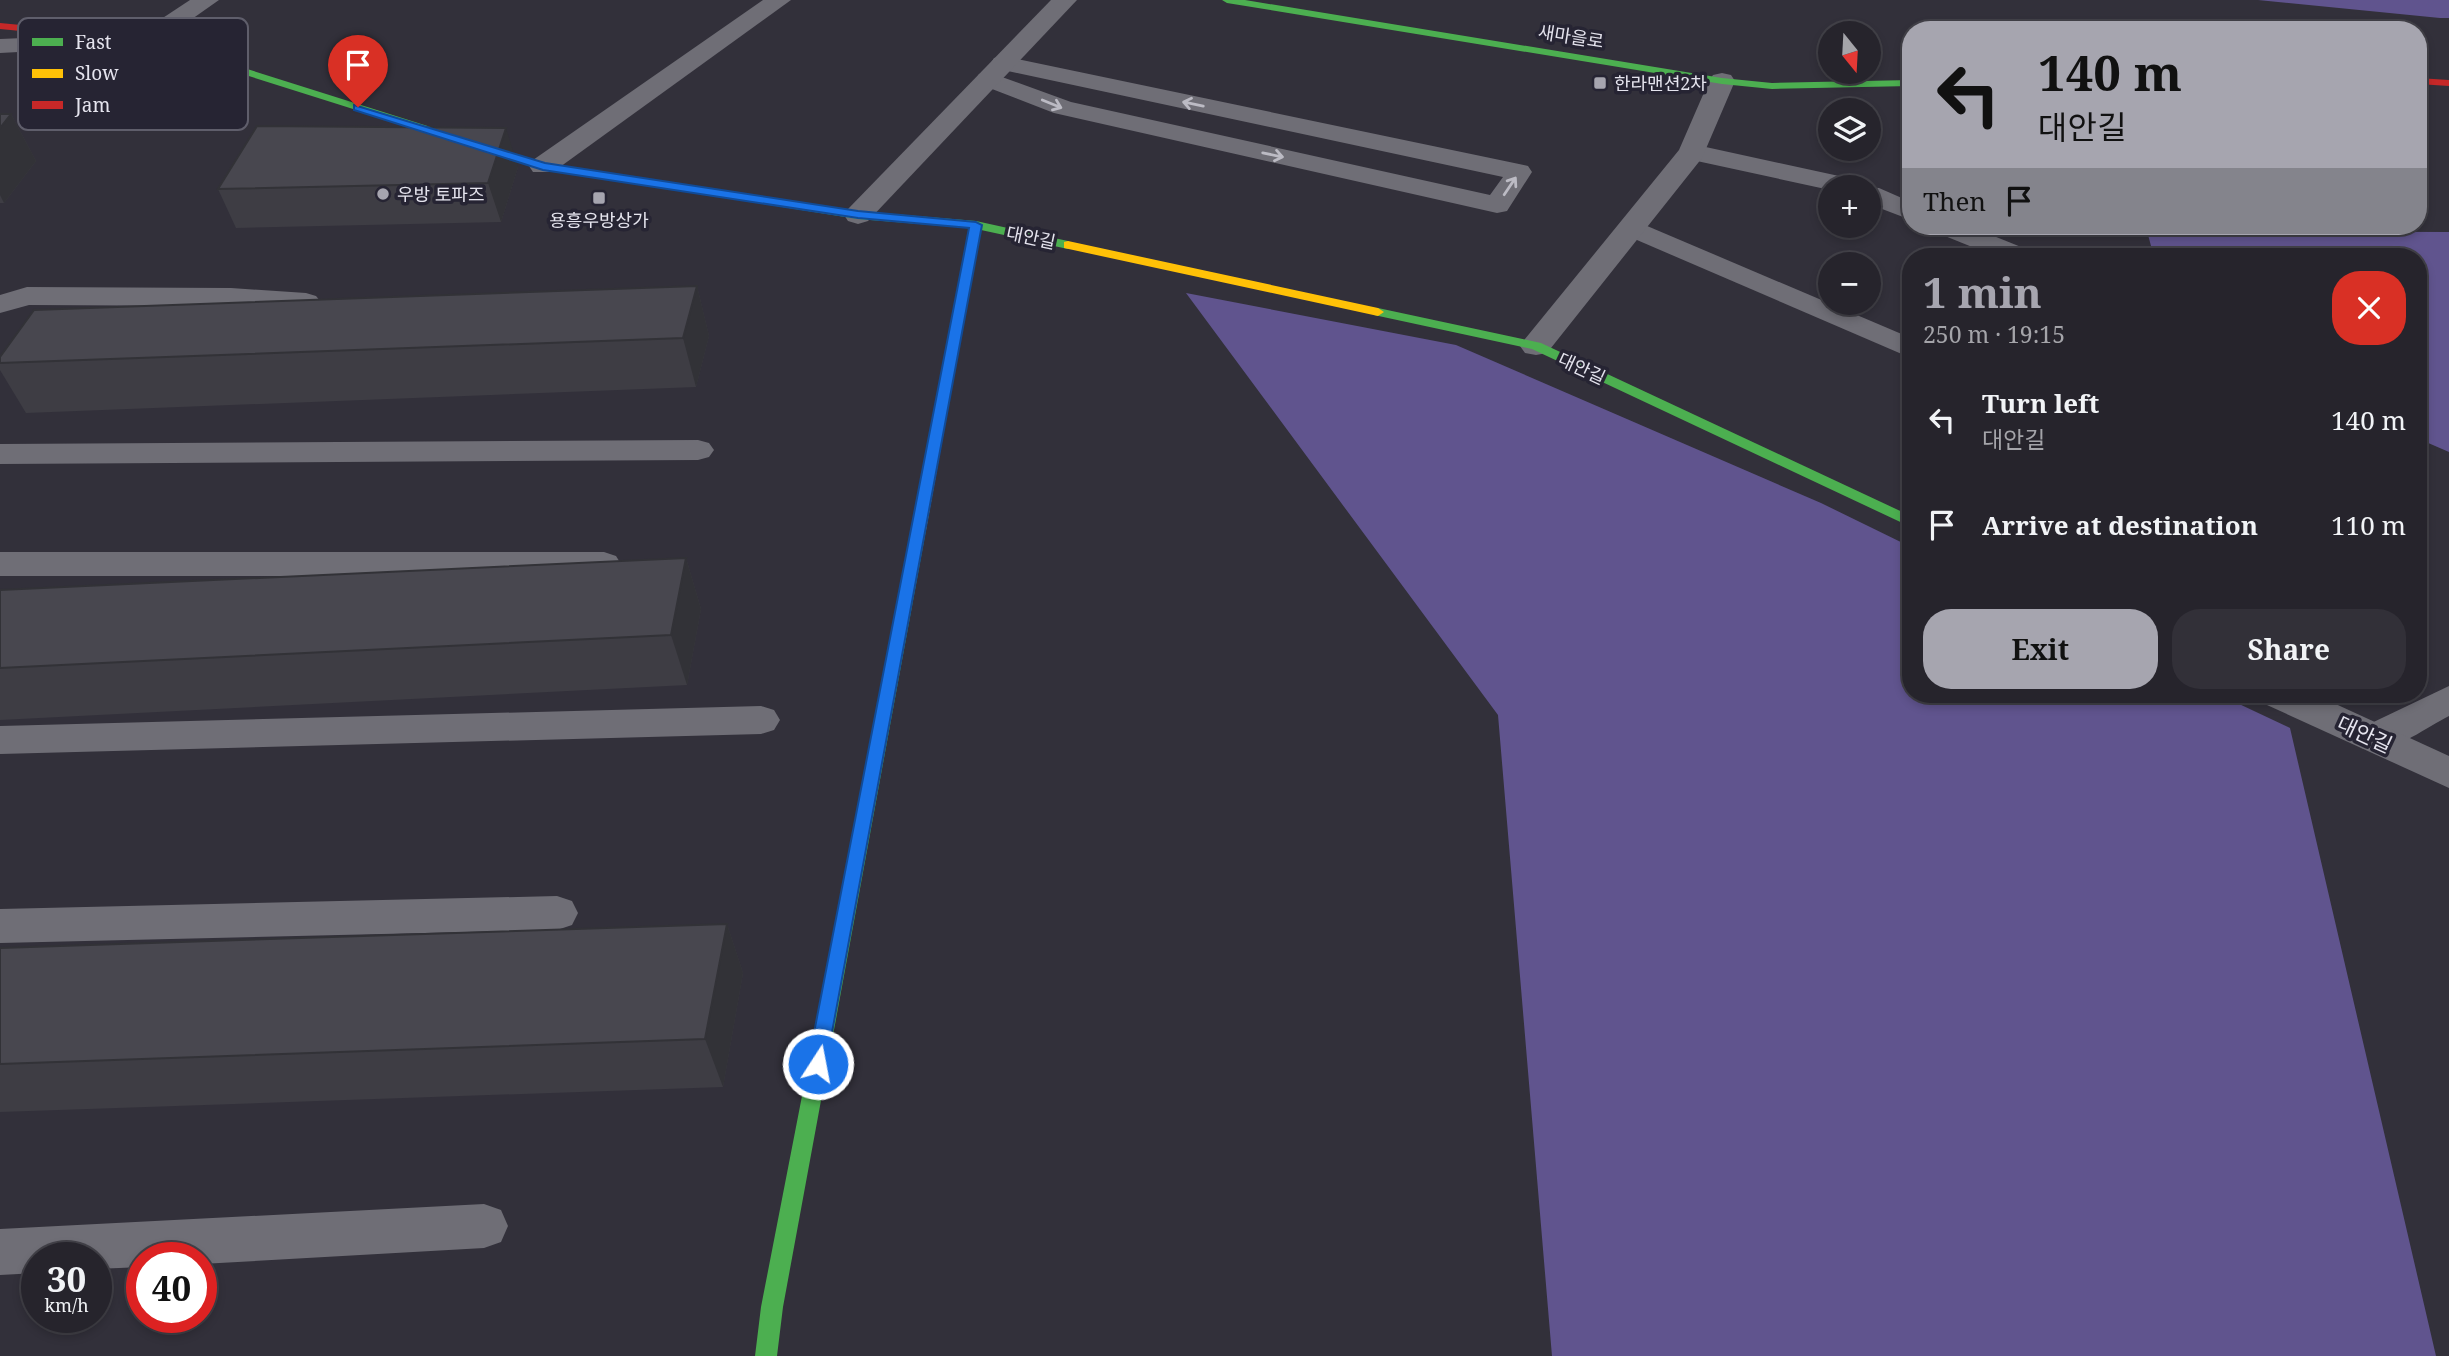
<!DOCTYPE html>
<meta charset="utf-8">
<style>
:root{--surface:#26242c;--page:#323038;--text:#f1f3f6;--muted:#a4a4a9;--line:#424148;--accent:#a6a5af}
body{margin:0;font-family:"Noto Serif","Noto Sans KR",serif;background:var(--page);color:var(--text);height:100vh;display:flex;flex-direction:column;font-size:26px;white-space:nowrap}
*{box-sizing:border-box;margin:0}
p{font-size:23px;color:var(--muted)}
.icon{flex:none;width:38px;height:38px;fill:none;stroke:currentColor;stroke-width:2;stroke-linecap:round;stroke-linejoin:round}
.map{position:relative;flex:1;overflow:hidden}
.panel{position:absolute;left:1902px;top:248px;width:525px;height:455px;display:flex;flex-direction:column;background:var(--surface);border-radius:28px;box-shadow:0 4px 10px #0003,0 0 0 2px var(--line)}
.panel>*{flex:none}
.top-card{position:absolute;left:1902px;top:21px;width:525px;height:214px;border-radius:28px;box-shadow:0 4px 10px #0003,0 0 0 2px var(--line);background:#a6a5af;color:#111;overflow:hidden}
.needle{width:46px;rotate:162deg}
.controls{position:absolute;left:1818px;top:21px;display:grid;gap:14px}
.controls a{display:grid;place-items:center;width:63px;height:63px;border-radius:50%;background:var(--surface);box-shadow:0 4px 10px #0003,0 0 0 2px var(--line);font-size:35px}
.speed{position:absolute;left:21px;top:1242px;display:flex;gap:14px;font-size:35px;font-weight:700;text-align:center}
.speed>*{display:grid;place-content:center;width:91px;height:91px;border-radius:50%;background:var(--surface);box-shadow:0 4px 10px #0003,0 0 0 2px var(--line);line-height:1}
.speed small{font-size:18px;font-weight:400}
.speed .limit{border:10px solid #d22;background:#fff;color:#111}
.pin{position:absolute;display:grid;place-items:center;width:60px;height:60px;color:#fff;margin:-72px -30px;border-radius:50% 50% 50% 0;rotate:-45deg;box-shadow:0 0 7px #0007}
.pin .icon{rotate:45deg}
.me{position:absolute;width:77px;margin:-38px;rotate:11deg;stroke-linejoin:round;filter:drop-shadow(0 0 5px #0008)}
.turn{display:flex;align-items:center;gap:24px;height:147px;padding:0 21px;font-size:32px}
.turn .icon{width:91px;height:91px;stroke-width:2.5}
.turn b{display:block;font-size:49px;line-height:60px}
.then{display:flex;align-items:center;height:66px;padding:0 21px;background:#0003;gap:14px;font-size:26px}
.round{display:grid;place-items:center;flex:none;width:74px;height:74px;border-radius:28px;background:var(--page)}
.summary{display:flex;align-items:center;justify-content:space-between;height:119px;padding:0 21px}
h1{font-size:42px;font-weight:700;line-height:52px;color:var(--accent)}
.button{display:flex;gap:14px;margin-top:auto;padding:14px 21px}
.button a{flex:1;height:80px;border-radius:28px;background:var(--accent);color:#111;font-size:28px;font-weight:700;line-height:80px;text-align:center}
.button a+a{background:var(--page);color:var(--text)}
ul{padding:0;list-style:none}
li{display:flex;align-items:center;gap:21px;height:105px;padding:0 21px}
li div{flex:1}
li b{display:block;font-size:26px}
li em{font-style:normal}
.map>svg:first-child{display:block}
.forest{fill:#60548e}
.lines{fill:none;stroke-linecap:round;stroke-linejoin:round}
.lane{fill:#6f6e76;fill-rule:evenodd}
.street{fill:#6f6e76;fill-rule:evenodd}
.fast{fill:#4caf50;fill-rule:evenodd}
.slow{fill:#ffc107;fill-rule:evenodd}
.jam{fill:#c62828;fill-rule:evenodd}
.wall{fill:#3e3d44}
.shaded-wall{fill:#323237}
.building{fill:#48474f;stroke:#323237;stroke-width:2}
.oneway{stroke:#bcbbc4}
.route{fill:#1a73e8;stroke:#114b97;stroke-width:2}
.poi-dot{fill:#a6a5af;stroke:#262433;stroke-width:2.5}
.labels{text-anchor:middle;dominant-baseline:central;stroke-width:7;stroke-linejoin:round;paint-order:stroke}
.far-street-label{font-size:18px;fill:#e5e4ee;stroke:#262433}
.far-poi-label{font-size:18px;fill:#e5e4ee;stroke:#262433;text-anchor:start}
.street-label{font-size:21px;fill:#e5e4ee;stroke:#262433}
.key{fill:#262433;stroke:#5f5e6b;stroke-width:2}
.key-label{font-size:19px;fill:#e5e4ee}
</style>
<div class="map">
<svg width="2449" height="1356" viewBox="0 0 2449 1356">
<rect width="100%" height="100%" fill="#32303a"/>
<g class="forest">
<polygon points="2258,0 2449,0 2449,18 2440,18"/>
<polygon points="2147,231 2449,232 2449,452 2419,439 2418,257 2154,257"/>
<polygon points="1186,293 1456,345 1821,503 1911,547 1911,695 2220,695 2290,728 2436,1356 1552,1356 1498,715"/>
</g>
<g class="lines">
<g class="lane">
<polygon points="141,33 149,35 153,40 149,45 0,53 0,39"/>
<polygon points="1003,56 1519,164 1528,166 1532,172 1507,211 1497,213 1054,113 979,84 976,79 979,74 988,72 1071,102 1490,195 1503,177 994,68 991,63 994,58"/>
<polygon points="1692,144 1862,181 1865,187 1879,188 1911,202 1911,220 1869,204 1869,187 1830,187 1830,190 1683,158 1679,152 1683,146"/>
<polygon points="1633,220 1911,338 1911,358 1623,234 1619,228 1623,222"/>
<polygon points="1931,226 1969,226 2031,251 2035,257 1997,257 1935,232"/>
<polygon points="27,287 231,288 306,293 316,296 321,302 316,308 306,311 231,306 29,305 0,313 0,295"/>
<polygon points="698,440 709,443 714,450 709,457 698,460 0,464 0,444"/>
<polygon points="0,552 604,552 616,556 621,564 616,572 604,576 0,576"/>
<path d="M2449,686V716C2423,729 2389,757 2361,748L2355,738L2361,728Z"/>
<polygon points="761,706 774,710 780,720 774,730 761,734 0,754 0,726"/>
<polygon points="557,896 572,901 578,913 572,925 557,930 0,943 0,909"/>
<polygon points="484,1204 501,1210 508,1226 501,1242 484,1248 201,1264 201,1258 142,1258 142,1267 96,1269 96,1258 37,1258 37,1273 0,1275 0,1229"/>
</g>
<g class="street">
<polygon points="190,0 219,0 155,45 137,45 133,40 137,35"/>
<polygon points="763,0 791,0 553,172 533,172 529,166 533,160"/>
<polygon points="1051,0 1077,0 868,221 858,224 848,221 844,215 848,209"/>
<polygon points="1722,73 1731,75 1735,81 1702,158 1547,353 1536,355 1525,353 1520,346 1525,339 1679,150 1709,81 1713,75"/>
<polygon points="2262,695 2316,695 2449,756 2449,788 2267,705"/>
</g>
<g class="fast">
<polygon points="1222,0 1245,0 1722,78 1772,83 1911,80 1911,86 1772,89 1722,84 1227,3"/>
<polygon points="198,56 206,56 545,163 858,211 976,221 1068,241 1074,245 1068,249 981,230 964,320 958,324 952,320 969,228 858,219 543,169 198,60"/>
<polygon points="1378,308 1541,343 1911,516 1911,527 1532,349 1374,315 1374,309"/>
<polygon points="919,525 926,530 783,1307 777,1356 755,1356 761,1307 912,530"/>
</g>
<g class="slow">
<polygon points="1068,241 1378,308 1384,312 1378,316 1064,248 1064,242"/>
<polygon points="958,316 964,320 926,530 919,535 912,530 952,320"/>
</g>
<g class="jam">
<polygon points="0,23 146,37 207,58 202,61 145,43 0,29"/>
<polygon points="2418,78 2449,80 2449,86 2418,84"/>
</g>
</g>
<g class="wall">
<polygon points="0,114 11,114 36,161 4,203 0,203"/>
<polygon points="518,167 501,222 236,228 218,189"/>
<polygon points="697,286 709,336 696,387 26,413 0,370 0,357"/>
<polygon points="686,558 701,609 687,685 0,720 0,590"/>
<polygon points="727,924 743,973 723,1087 0,1112 0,948"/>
</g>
<g class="shaded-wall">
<polygon points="11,114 36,161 4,203 0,195 0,128"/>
<polygon points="506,128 518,167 501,222 488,183"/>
<polygon points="697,286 709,336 696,387 683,338"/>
<polygon points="686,558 701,609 687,685 671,635"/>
<polygon points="727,924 743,973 723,1087 705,1039"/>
</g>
<g class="building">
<polygon points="0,114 11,114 0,128"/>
<polygon points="257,126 506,128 488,183 218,189"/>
<polygon points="697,286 683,338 0,363 0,357 34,310"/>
<polygon points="686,558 671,635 0,668 0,590"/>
<polygon points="727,924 705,1039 0,1064 0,948"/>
</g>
<defs><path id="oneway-shaft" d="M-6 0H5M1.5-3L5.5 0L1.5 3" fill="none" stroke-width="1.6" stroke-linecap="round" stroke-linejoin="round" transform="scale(1.75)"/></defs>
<g class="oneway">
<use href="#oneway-shaft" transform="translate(1052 104) rotate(22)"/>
<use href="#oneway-shaft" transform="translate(1193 104) rotate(-168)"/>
<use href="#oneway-shaft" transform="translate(1273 155) rotate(12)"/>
<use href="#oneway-shaft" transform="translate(1510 186) rotate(-56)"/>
</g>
<polygon class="route" points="354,105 545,163 858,211 976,222 982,225 825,1070 818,1072 811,1070 808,1064 969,228 858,218 543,170 354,110"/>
<g class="poi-dot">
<rect x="1593" y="76" width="14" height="14" rx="3.5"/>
<circle cx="383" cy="194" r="7"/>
<rect x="592" y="191" width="14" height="14" rx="3.5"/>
</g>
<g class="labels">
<g class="far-street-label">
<text transform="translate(1571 36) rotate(9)">새마을로</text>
<text transform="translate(1031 237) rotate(12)">대안길</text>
<text transform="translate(1582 368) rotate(25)">대안길</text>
</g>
<g class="far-poi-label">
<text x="1614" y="83">한라맨션2차</text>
<text x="397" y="194">우방 토파즈</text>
<text x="599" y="220" text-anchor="middle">용흥우방상가</text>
</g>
<g class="street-label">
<text transform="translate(2365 734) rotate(25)">대안길</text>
</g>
</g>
<rect x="18" y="18" width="230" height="112" rx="10" class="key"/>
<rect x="32" y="38" width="31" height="8" fill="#4caf50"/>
<rect x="32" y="69" width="31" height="9" fill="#ffc107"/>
<rect x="32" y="101" width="31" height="8" fill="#c62828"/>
<g class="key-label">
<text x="75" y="49">Fast</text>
<text x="75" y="80">Slow</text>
<text x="75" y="112">Jam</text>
</g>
</svg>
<div class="controls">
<a><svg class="needle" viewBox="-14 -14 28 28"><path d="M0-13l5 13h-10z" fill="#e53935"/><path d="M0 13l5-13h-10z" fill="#a4a4a9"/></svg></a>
<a><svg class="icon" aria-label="layers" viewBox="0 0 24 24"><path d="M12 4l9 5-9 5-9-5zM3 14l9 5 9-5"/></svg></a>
<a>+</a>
<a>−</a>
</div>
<div class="speed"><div>30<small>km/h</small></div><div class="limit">40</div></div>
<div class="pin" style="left:358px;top:107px;background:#d93025"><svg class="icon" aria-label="arrive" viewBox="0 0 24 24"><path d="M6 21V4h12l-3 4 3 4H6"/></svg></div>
<svg class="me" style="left:818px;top:1064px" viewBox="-20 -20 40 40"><circle r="17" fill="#1a73e8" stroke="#fff" stroke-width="3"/><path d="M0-11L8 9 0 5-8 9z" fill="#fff"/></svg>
<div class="top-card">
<div class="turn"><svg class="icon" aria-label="left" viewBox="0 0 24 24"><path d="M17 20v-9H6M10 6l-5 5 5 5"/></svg><div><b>140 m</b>대안길</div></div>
<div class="then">Then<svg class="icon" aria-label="arrive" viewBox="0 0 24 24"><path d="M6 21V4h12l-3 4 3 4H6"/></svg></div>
</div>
<section class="panel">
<div class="summary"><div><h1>1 min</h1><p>250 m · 19:15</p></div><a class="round" style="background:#d93025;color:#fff"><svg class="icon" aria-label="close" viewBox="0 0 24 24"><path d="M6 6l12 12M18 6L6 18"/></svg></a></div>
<ul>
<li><svg class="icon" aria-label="left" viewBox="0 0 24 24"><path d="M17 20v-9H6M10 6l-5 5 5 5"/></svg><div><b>Turn left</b><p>대안길</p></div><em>140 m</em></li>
<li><svg class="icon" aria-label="arrive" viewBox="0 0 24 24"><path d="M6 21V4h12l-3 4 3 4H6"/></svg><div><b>Arrive at destination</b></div><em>110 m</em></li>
</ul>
<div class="button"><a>Exit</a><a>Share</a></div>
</section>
</div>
